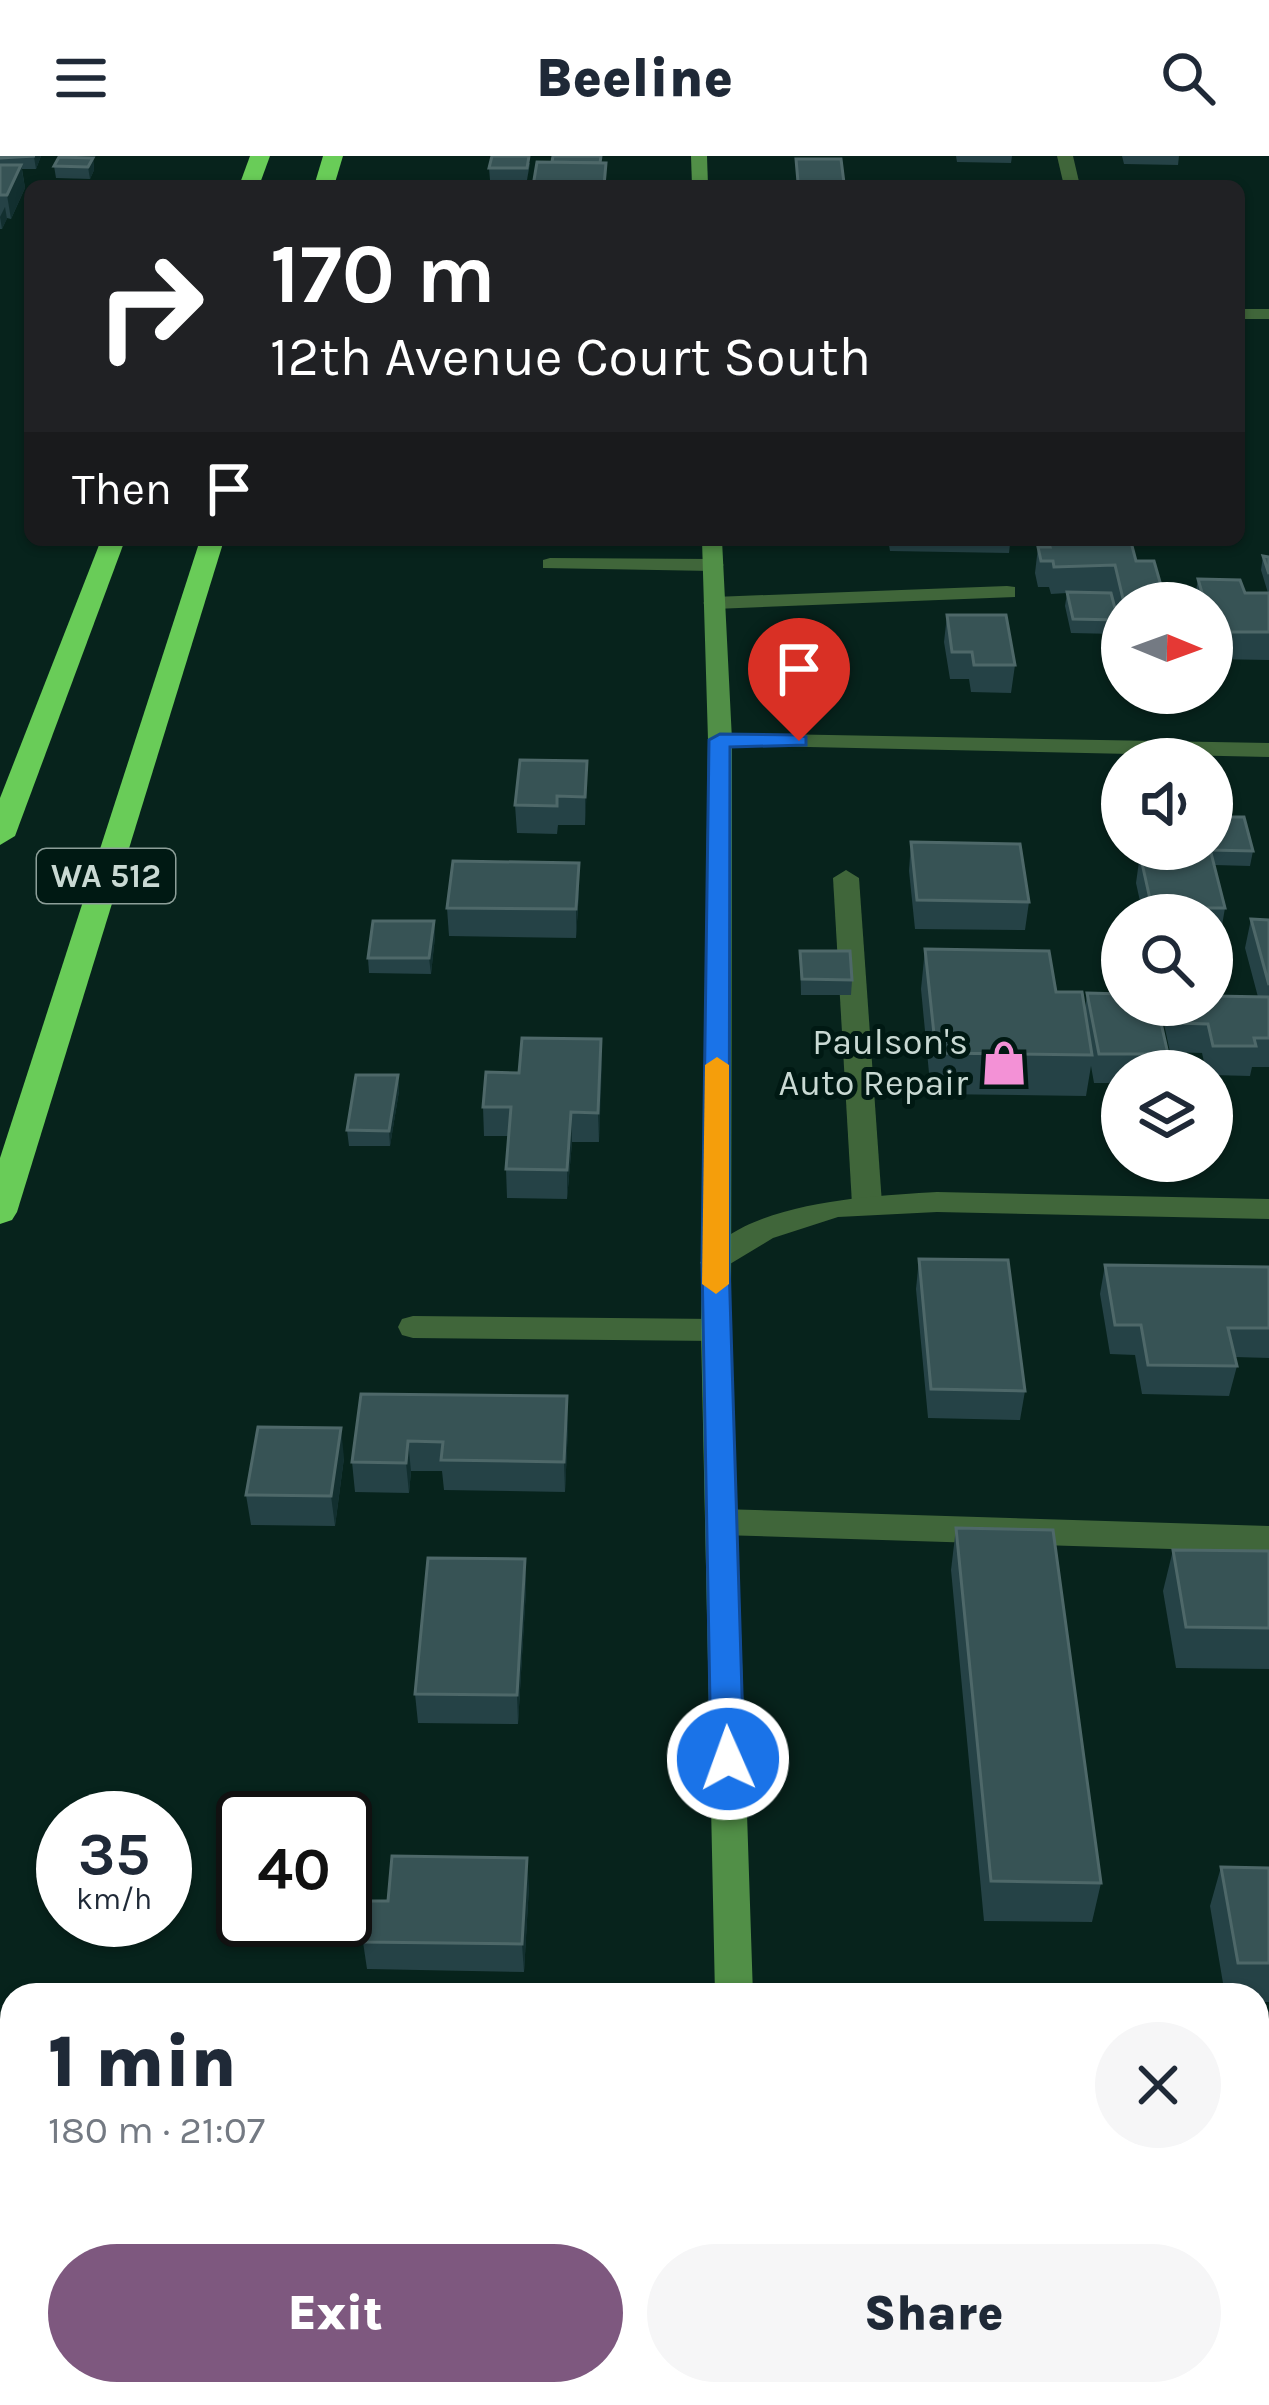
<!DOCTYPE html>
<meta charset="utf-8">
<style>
:root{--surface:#fff;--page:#f6f6f7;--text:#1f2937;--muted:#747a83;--accent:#7e587f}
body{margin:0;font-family:Karla,sans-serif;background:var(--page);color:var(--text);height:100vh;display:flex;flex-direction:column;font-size:45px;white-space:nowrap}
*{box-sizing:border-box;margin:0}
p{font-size:39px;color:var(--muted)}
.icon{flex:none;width:66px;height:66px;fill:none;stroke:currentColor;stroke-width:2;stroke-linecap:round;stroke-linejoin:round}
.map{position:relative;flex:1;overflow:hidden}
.sheet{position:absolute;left:0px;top:1827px;width:1269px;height:423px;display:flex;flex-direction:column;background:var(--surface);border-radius:36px 36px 0 0;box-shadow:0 3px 9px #0004}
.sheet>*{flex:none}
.banner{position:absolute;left:24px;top:24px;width:1221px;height:366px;border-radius:18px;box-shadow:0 3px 9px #0004;background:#202124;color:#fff;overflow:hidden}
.needle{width:78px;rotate:91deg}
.fabs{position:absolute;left:1101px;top:426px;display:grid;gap:24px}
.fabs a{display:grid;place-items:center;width:132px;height:132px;border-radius:50%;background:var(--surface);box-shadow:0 3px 9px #0004;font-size:60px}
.speed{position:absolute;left:36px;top:1635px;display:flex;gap:24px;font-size:60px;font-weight:700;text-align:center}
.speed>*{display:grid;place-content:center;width:156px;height:156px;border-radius:50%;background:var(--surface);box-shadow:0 3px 9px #0004;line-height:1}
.speed small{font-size:30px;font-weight:400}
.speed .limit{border:6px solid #111;border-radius:18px;background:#fff;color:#111}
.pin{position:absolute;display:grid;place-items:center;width:102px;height:102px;color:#fff;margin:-123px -51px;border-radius:50% 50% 50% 0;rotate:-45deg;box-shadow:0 0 12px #0007}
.pin .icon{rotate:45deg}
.me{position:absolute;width:132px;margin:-66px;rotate:358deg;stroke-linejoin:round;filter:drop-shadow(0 0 9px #0008)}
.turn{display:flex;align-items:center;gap:42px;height:252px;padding:0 48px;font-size:54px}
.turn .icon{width:156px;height:156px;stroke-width:2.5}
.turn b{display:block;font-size:84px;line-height:102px}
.then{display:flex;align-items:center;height:114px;padding:0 48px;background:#0003;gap:24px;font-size:45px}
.round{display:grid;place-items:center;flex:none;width:126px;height:126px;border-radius:63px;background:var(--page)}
.overview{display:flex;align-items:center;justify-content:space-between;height:204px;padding:0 48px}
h1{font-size:72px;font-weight:800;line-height:90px}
.action{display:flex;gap:24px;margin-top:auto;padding:24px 48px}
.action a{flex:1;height:138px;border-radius:72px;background:var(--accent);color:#fff;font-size:48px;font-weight:800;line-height:138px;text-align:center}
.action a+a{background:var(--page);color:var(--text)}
header{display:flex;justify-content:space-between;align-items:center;height:156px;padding:0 48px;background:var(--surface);font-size:54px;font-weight:800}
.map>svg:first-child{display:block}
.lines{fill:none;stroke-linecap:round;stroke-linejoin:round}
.lane{fill:#40663a;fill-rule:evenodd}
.street{fill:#40663a;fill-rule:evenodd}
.secondary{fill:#518f47;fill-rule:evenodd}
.highway{fill:#69cc58;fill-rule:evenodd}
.wall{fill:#254246}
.shaded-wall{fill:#122f2f}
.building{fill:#375355;stroke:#4e6869;stroke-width:3}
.route{fill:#1a73e8;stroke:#114b97;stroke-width:3}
.slow{fill:#f59e0b}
.labels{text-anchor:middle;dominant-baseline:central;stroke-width:10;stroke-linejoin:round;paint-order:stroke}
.shield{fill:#001913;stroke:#8d9f99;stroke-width:3}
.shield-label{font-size:33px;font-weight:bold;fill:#c9d9d3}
.poi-label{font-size:36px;fill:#c9d9d3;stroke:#001913;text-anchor:end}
</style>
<header><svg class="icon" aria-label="menu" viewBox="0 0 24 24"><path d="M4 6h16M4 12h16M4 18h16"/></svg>Beeline<svg class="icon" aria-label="search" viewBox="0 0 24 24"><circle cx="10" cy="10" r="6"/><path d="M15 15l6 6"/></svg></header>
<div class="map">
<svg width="1269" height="2249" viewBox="0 0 1269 2249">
<rect width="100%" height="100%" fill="#07231c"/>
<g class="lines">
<g class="lane">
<polygon points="550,402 713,403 724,409 713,415 543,412 543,404"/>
<polygon points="1007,430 1015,431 1015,441 714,453 703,447 714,441"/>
<polygon points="846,714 859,722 882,1048 867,1058 852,1048 833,722"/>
<polygon points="721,1353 1269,1370 1269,1396 721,1379 709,1375 705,1366 709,1357"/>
</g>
<g class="street">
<polygon points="1057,0 1073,0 1080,30 1064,30"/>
<rect x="1239" y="153" width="30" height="10"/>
<polygon points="720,577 1269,587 1269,601 712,589 708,584"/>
<path d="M937,1036L1269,1043V1063L937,1056L838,1061L773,1082L715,1117L700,1107C741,1045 871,1040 937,1036Z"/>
<polygon points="413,1160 716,1163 727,1166 731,1174 727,1182 716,1185 413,1182 402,1179 398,1171 402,1163"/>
<rect x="1257" y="1991" width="12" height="38"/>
</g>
<g class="secondary">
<polygon points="691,0 707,0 708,30 692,30"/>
<polygon points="702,384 722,384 732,584 731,1174 753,1839 715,1839 701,1174 708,584"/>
<rect x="719" y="2238" width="44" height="11"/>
</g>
<g class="highway">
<polygon points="250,0 270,0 259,30 239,30"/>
<polygon points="323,0 343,0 334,30 314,30"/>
<polygon points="101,384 125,384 15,680 0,689 0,642"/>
<polygon points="200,384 224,384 17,1056 12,1064 0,1068 0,1002"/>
</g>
</g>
<g class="wall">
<polygon points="0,0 41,0 36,13 22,13 25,32 11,63 7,62 2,73 0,73"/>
<polygon points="956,0 1012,0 1011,7 957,6"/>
<polygon points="1122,0 1179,0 1178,9 1124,8"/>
<polygon points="93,2 94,14 90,23 56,22 54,10"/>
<polygon points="796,3 841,3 843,30 797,30"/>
<polygon points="530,7 527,24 490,24 489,12"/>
<polygon points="888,384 1027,384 1026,388 1010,388 1009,397 890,395"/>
<polygon points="1048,385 1136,405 1166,447 1122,447 1122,482 1118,464 1116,478 1071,477 1065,450 1067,437 1051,438 1049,431 1038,431 1035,417 1038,391 1048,391"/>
<polygon points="1263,400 1269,401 1269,504 1212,503 1212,447 1194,447 1198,423 1245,437 1268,437 1261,414"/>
<polygon points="947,459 1015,509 1011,537 971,536 969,523 950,523 944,486"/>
<polygon points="587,605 585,669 558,669 557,678 517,677 515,649"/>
<polygon points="911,686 1029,746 1025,774 915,773 909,715"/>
<polygon points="1171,693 1253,695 1250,710 1214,709 1225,752 1220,781 1212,781 1212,759 1143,759 1136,727 1140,698 1169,699"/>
<polygon points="579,735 576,782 449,780 447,752"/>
<polygon points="1251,763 1269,764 1269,911 1252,911 1250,920 1212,919 1212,915 1206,915 1202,897 1170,896 1161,854 1162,849 1212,849 1258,841 1245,792"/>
<polygon points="434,765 435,780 431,818 369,817 368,802"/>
<polygon points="925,793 1056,836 1085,854 1087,837 1168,898 1165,915 1122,915 1122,927 1094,927 1091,910 1086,940 931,938 921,833"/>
<polygon points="800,795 852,824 851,839 801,839"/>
<polygon points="601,883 599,986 572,986 567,1043 507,1042 506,1013 508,980 484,980 483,951 519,917"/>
<polygon points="398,919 399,935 390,990 349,990 347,974"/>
<polygon points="919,1103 1025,1235 1020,1264 928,1262 916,1133"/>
<polygon points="1105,1109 1269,1111 1269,1202 1235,1201 1237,1210 1229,1240 1142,1238 1135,1199 1110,1198 1100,1138"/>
<polygon points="361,1238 568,1270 565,1336 444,1334 442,1315 411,1315 409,1337 355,1336 352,1306"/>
<polygon points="344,1302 335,1370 251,1369 246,1339"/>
<polygon points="956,1372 1101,1727 1092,1766 984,1765 951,1414"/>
<polygon points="1173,1394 1269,1395 1269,1513 1176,1512 1163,1435"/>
<polygon points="525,1403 526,1433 518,1568 418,1567 415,1538"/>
<polygon points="1221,1711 1269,1712 1269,1846 1257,1846 1257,1839 1225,1839 1210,1750"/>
<polygon points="529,1730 524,1816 367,1813 363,1786 388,1745"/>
<polygon points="1269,2102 1269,2249 1141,2249 1139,2238 1257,2238"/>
</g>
<g class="shaded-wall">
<polygon points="35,0 41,0 36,13 34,1"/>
<polygon points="93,2 94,14 90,23 88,11"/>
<polygon points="21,9 25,32 11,63 7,39"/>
<polygon points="5,51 7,63 2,73 0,61"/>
<polygon points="587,605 587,632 585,669 585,641"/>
<polygon points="579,707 579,735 576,782 576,753"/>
<polygon points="434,765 435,780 431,818 429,802"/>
<polygon points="601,883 602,912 599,986 598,957"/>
<polygon points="398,919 399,935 390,990 389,975"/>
<polygon points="571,956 572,986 567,1043 567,1014"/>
<polygon points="567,1240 568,1270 565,1336 564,1306"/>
<polygon points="341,1272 344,1302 335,1370 331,1340"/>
<polygon points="408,1285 411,1315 409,1337 406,1307"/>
<polygon points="525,1403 526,1433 518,1568 517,1539"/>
<polygon points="527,1702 529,1730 524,1816 522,1788"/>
</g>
<g class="building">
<polygon points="0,0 35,0 0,2"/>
<polygon points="492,0 529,0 527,12 489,12"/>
<polygon points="553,0 601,0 600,7 552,6"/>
<polygon points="59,1 93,2 88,11 54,10"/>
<polygon points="796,3 841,3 844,27 798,26"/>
<polygon points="537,6 606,7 604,30 533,30"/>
<polygon points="0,9 21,9 7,39 0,39"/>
<polygon points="1048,385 1131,386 1136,405 1154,405 1166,447 1124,447 1115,409 1054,411 1053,405 1041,405 1038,391 1050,391"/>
<polygon points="1263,400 1269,401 1269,418"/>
<polygon points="1198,423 1240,424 1245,437 1269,437 1269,476 1213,476 1212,447 1205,447"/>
<polygon points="1067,436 1111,437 1118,464 1073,463"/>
<polygon points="947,459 1006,459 1015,509 974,509 972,496 952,496"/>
<polygon points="520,604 587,605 585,641 557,640 557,650 515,649"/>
<polygon points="1212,661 1244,661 1253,695 1210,694 1212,693"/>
<polygon points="911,686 1020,688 1029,746 917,744"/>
<polygon points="1174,693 1210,693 1225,752 1152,752 1140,698 1175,699"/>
<polygon points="453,705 579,707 576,753 447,752"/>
<polygon points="1251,763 1269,764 1269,829"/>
<polygon points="373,765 434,765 429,802 368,802"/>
<polygon points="925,793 1049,795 1056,836 1082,836 1092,899 936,897"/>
<polygon points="800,795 850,795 852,824 802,823"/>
<polygon points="1087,837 1122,838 1122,849 1157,849 1168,898 1099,898"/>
<polygon points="1212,840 1269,841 1269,882 1254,882 1256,890 1213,890 1208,868 1175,867 1171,849 1212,849"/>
<polygon points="522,882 601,883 598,957 571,956 567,1014 506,1013 511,951 483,951 486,916 519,917"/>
<polygon points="356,919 398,919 389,975 347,974"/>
<polygon points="919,1103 1008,1104 1025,1235 931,1233"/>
<polygon points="1105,1109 1269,1111 1269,1172 1228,1172 1237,1210 1148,1209 1141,1169 1115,1169"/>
<polygon points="361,1238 567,1240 564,1306 441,1304 443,1286 408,1285 406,1307 352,1306"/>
<polygon points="258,1271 341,1272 331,1340 246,1339"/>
<polygon points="956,1372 1053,1374 1101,1727 991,1725"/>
<polygon points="1173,1394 1269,1395 1269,1472 1186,1471"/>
<polygon points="428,1402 525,1403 517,1539 415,1538"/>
<polygon points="392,1700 527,1702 522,1788 363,1786 368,1745 388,1745"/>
<polygon points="1221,1711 1269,1712 1269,1807 1238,1807"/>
<polygon points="1258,2035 1269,2102 1269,2242 1151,2239 1257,2238"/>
</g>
<polygon class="route" points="799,579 806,581 806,589 730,591 729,1107 744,1603 739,1612 728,1616 716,1612 711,1603 702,1107 709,584 720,578"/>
<polygon class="slow" points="717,901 729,909 729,1128 716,1138 702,1128 705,909"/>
<defs>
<g id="shop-bare" transform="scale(3.6)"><path d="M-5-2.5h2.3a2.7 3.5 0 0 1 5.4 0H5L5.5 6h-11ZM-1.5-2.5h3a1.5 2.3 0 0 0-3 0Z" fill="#f391d6" stroke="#001913" stroke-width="2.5" paint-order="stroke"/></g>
</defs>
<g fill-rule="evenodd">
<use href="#shop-bare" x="1004" y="907"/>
</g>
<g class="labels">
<rect class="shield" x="37" y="693" width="138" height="54" rx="9"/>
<g class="shield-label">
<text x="106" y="720">WA 512</text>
</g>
<g class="poi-label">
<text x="968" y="886">Paulson's<tspan x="968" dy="41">Auto Repair</tspan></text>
</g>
</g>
</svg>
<div class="fabs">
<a><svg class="needle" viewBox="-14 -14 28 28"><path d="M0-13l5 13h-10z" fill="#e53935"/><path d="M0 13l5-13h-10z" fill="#747a83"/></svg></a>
<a><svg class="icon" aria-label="sound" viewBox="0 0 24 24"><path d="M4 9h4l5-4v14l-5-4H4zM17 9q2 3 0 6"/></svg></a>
<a><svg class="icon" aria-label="search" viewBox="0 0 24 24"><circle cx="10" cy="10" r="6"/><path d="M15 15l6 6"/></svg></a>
<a><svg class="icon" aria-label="layers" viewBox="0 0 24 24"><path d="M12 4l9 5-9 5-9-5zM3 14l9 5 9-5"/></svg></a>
</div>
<div class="speed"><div>35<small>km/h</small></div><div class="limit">40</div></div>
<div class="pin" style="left:799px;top:585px;background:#d93025"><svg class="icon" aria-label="arrive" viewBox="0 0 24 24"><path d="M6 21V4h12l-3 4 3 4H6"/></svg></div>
<svg class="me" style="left:728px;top:1603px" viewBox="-20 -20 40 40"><circle r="17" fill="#1a73e8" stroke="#fff" stroke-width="3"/><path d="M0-11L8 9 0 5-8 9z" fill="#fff"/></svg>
<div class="banner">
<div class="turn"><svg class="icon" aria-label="right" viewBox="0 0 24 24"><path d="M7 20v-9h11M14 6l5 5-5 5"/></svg><div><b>170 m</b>12th Avenue Court South</div></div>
<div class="then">Then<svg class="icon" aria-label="arrive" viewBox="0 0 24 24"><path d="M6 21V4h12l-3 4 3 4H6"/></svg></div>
</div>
<section class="sheet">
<div class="overview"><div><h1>1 min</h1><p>180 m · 21:07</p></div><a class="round"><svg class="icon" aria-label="close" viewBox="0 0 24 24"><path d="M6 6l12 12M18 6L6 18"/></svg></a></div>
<div class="action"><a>Exit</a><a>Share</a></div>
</section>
</div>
